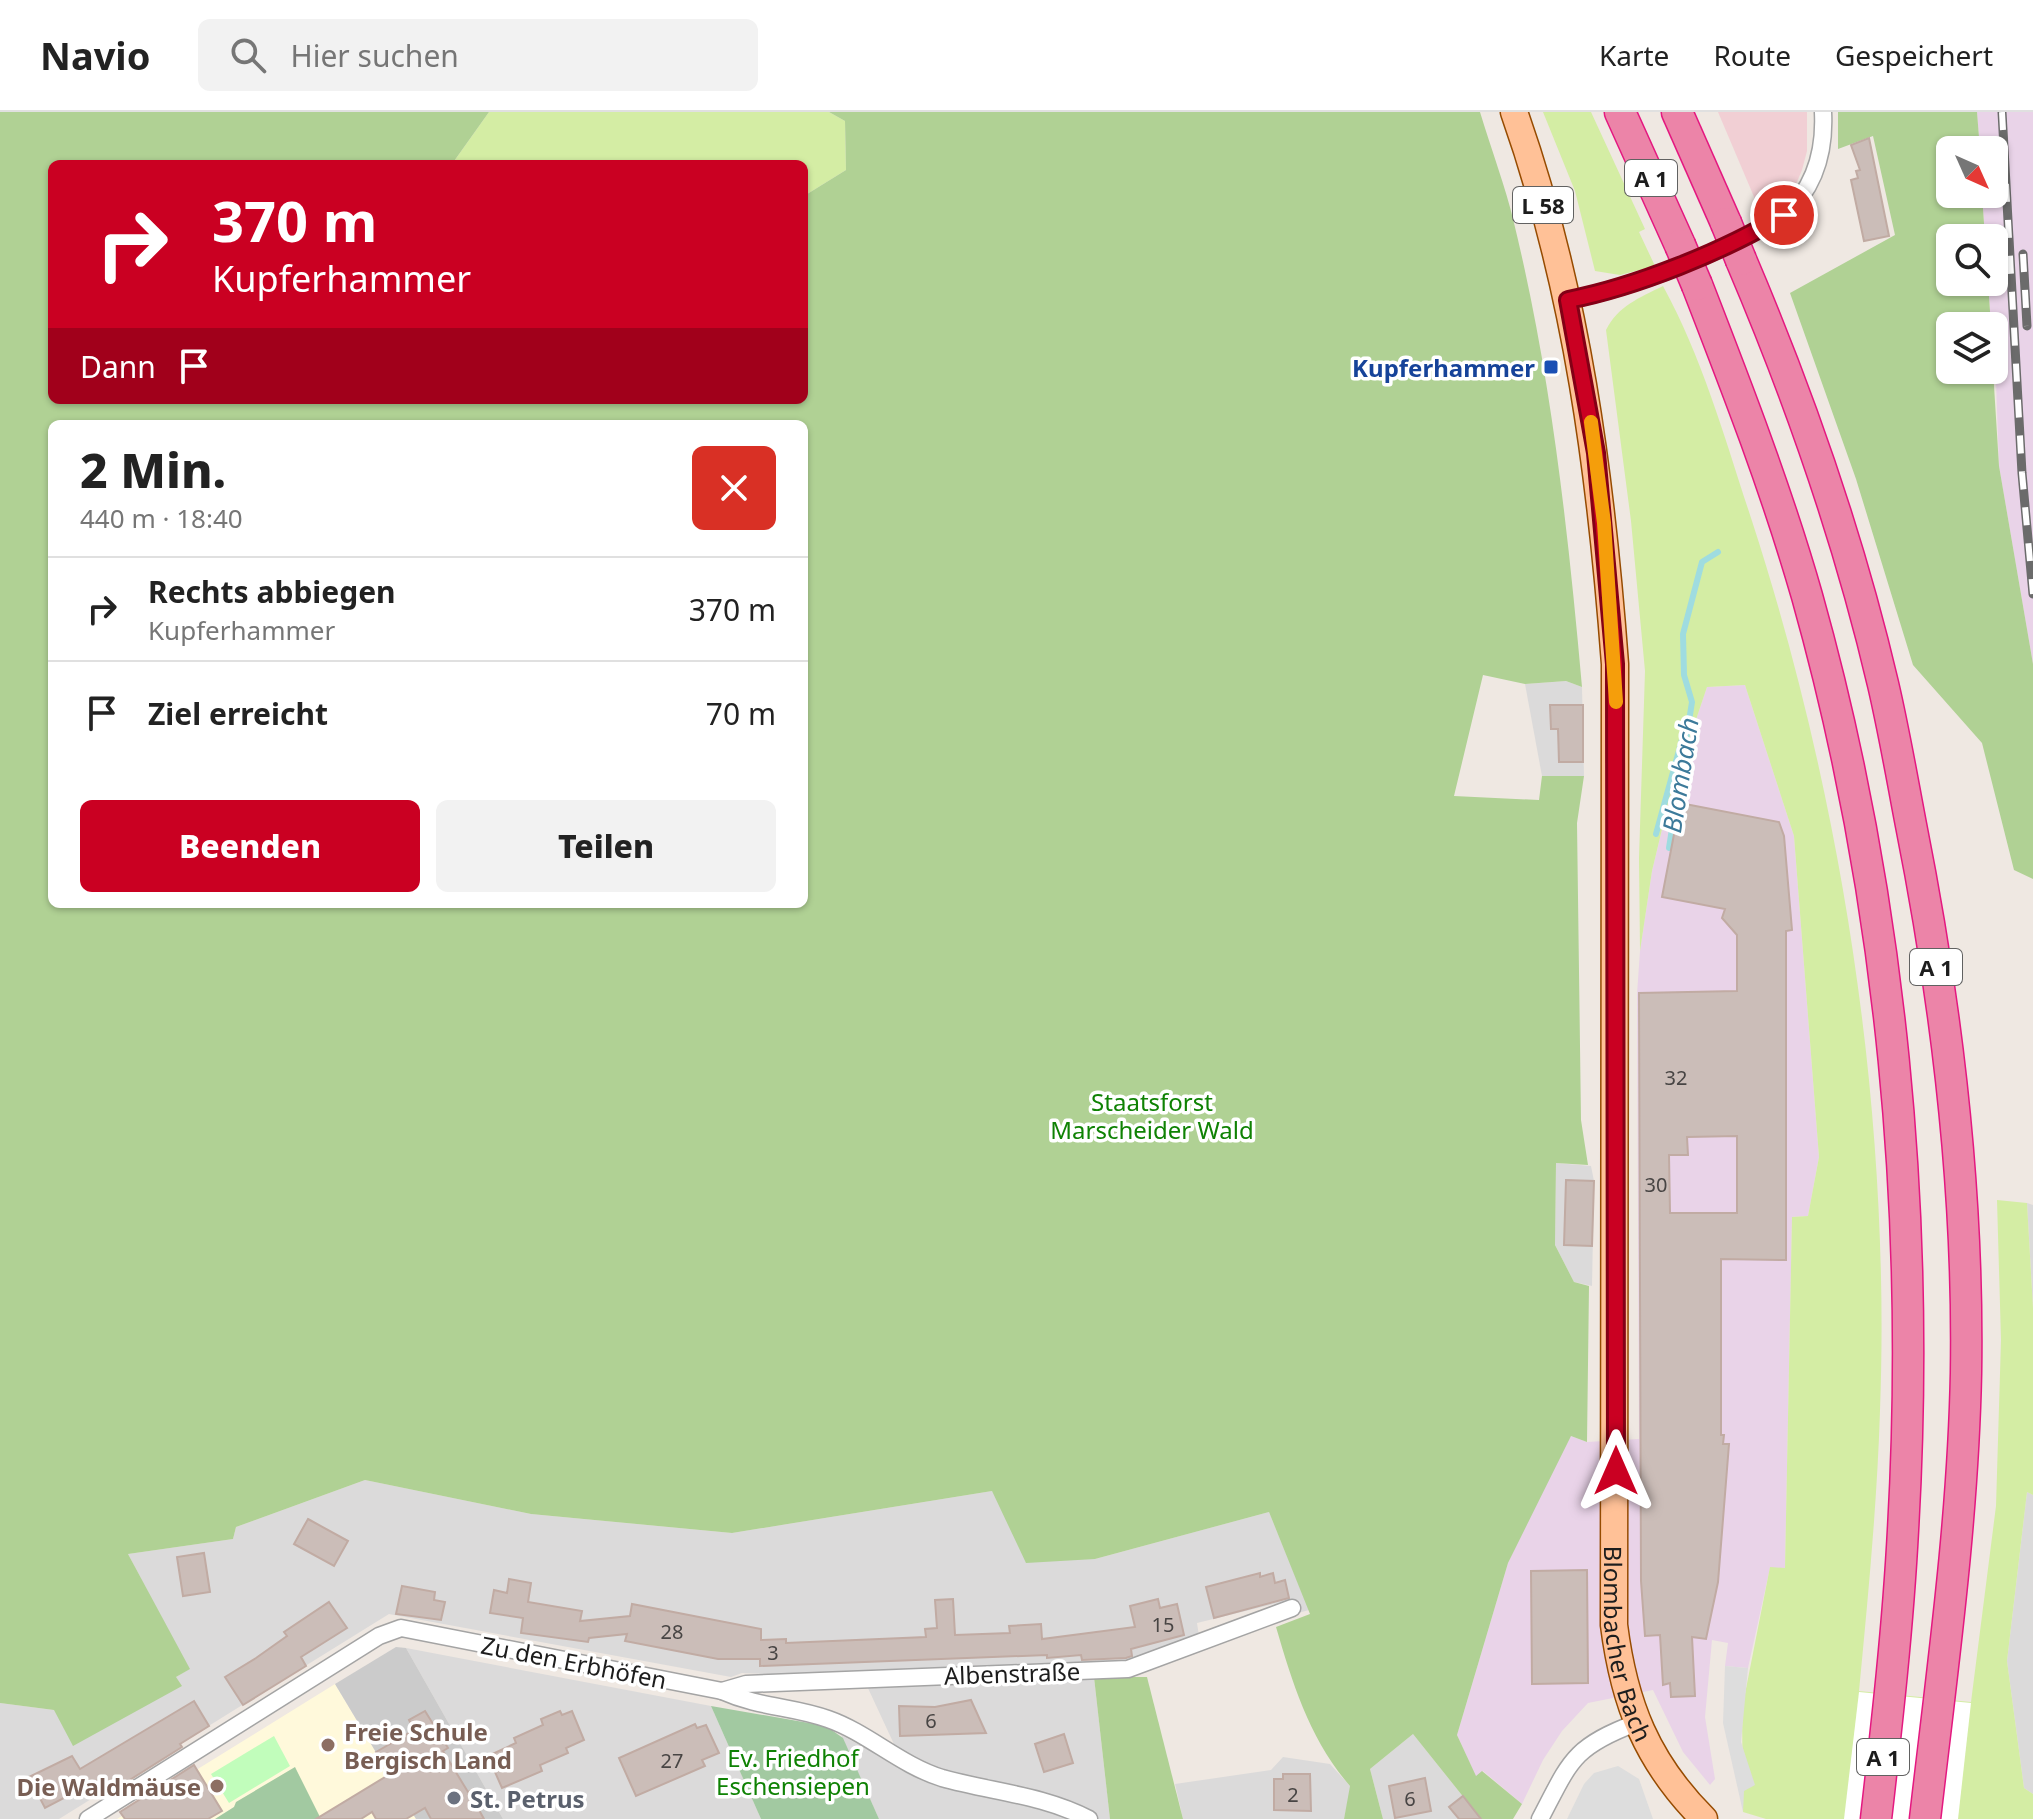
<!DOCTYPE html>
<html lang="de">
<meta charset="utf-8">
<style>
:root{--surface:#fff;--page:#f2f2f2;--text:#222;--muted:#767676;--line:#e0e0e0;--accent:#ca0022}
body{margin:0;font-family:"Noto Sans",sans-serif;background:var(--page);color:var(--text);height:100vh;display:flex;flex-direction:column;font-size:30px;white-space:nowrap}
*{box-sizing:border-box;margin:0}
p{font-size:26px;color:var(--muted)}
.icon{flex:none;width:44px;height:44px;fill:none;stroke:currentColor;stroke-width:2;stroke-linecap:round;stroke-linejoin:round}
.map{position:relative;flex:1;overflow:hidden}
.panel{position:absolute;left:48px;top:308px;width:760px;height:488px;display:flex;flex-direction:column;background:var(--surface);border-radius:12px;box-shadow:0 2px 6px #0004}
.panel>*{flex:none}
.banner{position:absolute;left:48px;top:48px;width:760px;height:244px;border-radius:12px;box-shadow:0 2px 6px #0004;background:#ca0022;color:#fff;overflow:hidden}
.needle{width:52px;rotate:135deg}
.controls{position:absolute;left:1936px;top:24px;display:grid;gap:16px}
.controls a{display:grid;place-items:center;width:72px;height:72px;border-radius:12px;background:var(--surface);box-shadow:0 2px 6px #0004;font-size:40px}
.pin{position:absolute;display:grid;place-items:center;width:68px;height:68px;color:#fff;margin:-34px;border:4px solid #fff;border-radius:50%;box-shadow:0 2px 8px #0007}
.me{position:absolute;width:88px;margin:-44px;rotate:0deg;stroke-linejoin:round;filter:drop-shadow(0 0 6px #0008)}
.turn{display:flex;align-items:center;gap:28px;height:168px;padding:0 32px;font-size:36px}
.turn .icon{width:104px;height:104px;stroke-width:2.5}
.turn b{display:block;font-size:56px;line-height:68px}
.then{display:flex;align-items:center;height:76px;padding:0 32px;background:#0003;gap:16px;font-size:30px}
.round{display:grid;place-items:center;flex:none;width:84px;height:84px;border-radius:12px;background:var(--page)}
.headline{display:flex;align-items:center;justify-content:space-between;height:136px;padding:0 32px}
h1{font-size:48px;font-weight:800;line-height:60px}
.action{display:flex;gap:16px;margin-top:auto;padding:16px 32px}
.action a{flex:1;height:92px;border-radius:12px;background:var(--accent);color:#fff;font-size:32px;font-weight:800;line-height:92px;text-align:center}
.action a+a{background:var(--page);color:var(--text)}
ul{padding:0;list-style:none}
li{display:flex;align-items:center;gap:24px;height:104px;padding:0 32px;border-top:2px solid var(--line)}
li div{flex:1}
li b{display:block;font-size:30px}
li em{font-style:normal}
header{display:flex;align-items:center;gap:48px;box-sizing:border-box;height:112px;padding:0 40px;background:var(--surface);border-bottom:2px solid var(--line)}
header strong{font-size:38px}
nav{display:flex;gap:44px;margin-inline-start:auto;font-size:28px}
.search{width:560px;height:72px;background:var(--page);display:flex;align-items:center;gap:20px;box-sizing:border-box;padding:0 28px;border-radius:12px;color:var(--muted);font-size:30px}
.map>svg:first-child{display:block}
.residential{fill:#dbdada}
.commercial{fill:#f1cfd4}
.industrial{fill:#e9d3e8}
.education{fill:#fff9db}
.religious{fill:#cbcbcb}
.grass{fill:#d4eda4}
.forest{fill:#b0d194;fill-rule:evenodd}
.cemetery{fill:#a2c9a1}
.park{fill:#c1fdbb}
.parking{fill:#ddd}
.pier{fill:#fff}
.lines{fill:none;stroke-linecap:round;stroke-linejoin:round}
.stream{stroke:#9fdce0;stroke-width:6}
.building{fill:#cbbdb8;stroke:#c1aba3;stroke-width:2;fill-rule:evenodd}
.minor-casing{stroke:#a4a4a4;stroke-width:19}
.primary-casing{stroke:#964b00;stroke-width:29}
.motorway-casing{stroke:#e41880;stroke-width:33}
.minor{stroke:#fff;stroke-width:16}
.primary{stroke:#ffc197;stroke-width:26}
.motorway{stroke:#ec84a8;stroke-width:30}
.rail-casing{stroke:#6b6b6b;stroke-width:9}
.rail{stroke:#fff;stroke-width:6;stroke-dasharray:18;stroke-linecap:butt}
.motorway-bridge-casing{stroke:#e41880;stroke-width:33;stroke-linecap:butt}
.motorway-bridge{stroke:#ec84a8;stroke-width:30}
.route-casing{stroke:#830016;stroke-width:20}
.route{stroke:#ca0022;stroke-width:14}
.slow{stroke:#f59e0b;stroke-width:14}
.transit-dot{fill:#1a4fb4;stroke:#fff;stroke-width:3}
.education-dot{fill:#8d6e63;stroke:#fff;stroke-width:3}
.worship-dot{fill:#6b7280;stroke:#fff;stroke-width:3}
.labels{text-anchor:middle;dominant-baseline:central;stroke-width:7;stroke-linejoin:round;paint-order:stroke}
.number-label{font-size:20px;fill:#484544}
.shield{fill:#fff;stroke:#616161;stroke-width:2}
.shield-label{font-size:22px;font-weight:bold;fill:#1d1d1d}
.transit-label{font-size:24px;font-weight:bold;fill:#164399;stroke:#fff;text-anchor:end}
.park-label{font-size:24px;fill:#0f8204;stroke:#fff}
.street-label{font-size:24px;fill:#1d1d1d;stroke:#fff}
.education-label{font-size:24px;font-weight:bold;fill:#785e54;stroke:#fff;text-anchor:start}
.worship-label{font-size:24px;font-weight:bold;fill:#5b616d;stroke:#fff;text-anchor:start}
.water-label{font-size:26px;font-style:italic;fill:#3c7a9a;stroke:#fff}
</style>
<header>
<strong>Navio</strong>
<div class="search"><svg class="icon" aria-label="search" viewBox="0 0 24 24"><circle cx="10" cy="10" r="6"/><path d="M15 15l6 6"/></svg>Hier suchen</div>
<nav><a>Karte</a><a>Route</a><a>Gespeichert</a></nav>
</header>
<div class="map">
<svg width="2033" height="1707" viewBox="0 0 2033 1707">
<rect width="100%" height="100%" fill="#efe8e2"/>
<g class="residential">
<polygon points="1566,569 1582,575 1584,664 1542,664 1525,572"/>
<polygon points="1556,1051 1591,1054 1594,1069 1592,1174 1574,1170 1555,1133"/>
<polygon points="2027,1091 2033,1093 2033,1311 2033,1196"/>
<polygon points="365,1368 531,1402 732,1421 992,1379 1095,1447 1269,1400 1309,1498 1298,1501 1294,1487 1197,1511 1199,1524 1137,1548 789,1563 742,1561 731,1565 389,1502 59,1707 0,1707 0,1591 54,1598 176,1565 189,1557 128,1442 233,1427 236,1415"/>
<polygon points="2027,1380 2033,1383 2033,1682 2024,1676 2007,1549"/>
<polygon points="406,1536 711,1594 761,1707 503,1707"/>
<polygon points="1094,1565 1110,1707 879,1707 841,1623 906,1658 867,1574"/>
<polygon points="1413,1622 1481,1707 1383,1707 1370,1657"/>
<polygon points="1283,1645 1330,1652 1351,1675 1344,1707 1183,1707 1175,1672 1271,1658"/>
</g>
<polygon class="commercial" points="1718,0 1807,0 1807,39 1802,58 1791,84 1780,96 1763,106"/>
<g class="industrial">
<polygon points="1977,0 2033,0 2033,552 1999,354 1994,214 1991,214 1988,170 1994,170 1994,126 1985,126 1982,82 1994,82 1994,38 1980,38"/>
<polygon points="1745,573 1794,724 1819,1045 1808,1104 1792,1105 1785,1457 1770,1456 1748,1556 1725,1554 1728,1531 1712,1528 1705,1605 1715,1667 1710,1673 1683,1640 1653,1578 1588,1591 1562,1619 1543,1648 1522,1692 1483,1659 1476,1665 1457,1623 1508,1451 1553,1353 1571,1324 1587,1330 1639,1327 1637,882 1640,839 1652,759 1669,688 1707,575"/>
</g>
<polygon class="education" points="335,1572 416,1707 321,1707 234,1695 215,1707 117,1707"/>
<polygon class="religious" points="396,1535 406,1536 503,1707 416,1707 335,1572"/>
<g class="grass">
<polygon points="489,0 829,0 845,9 846,58 804,84 804,52 452,52"/>
<polygon points="1543,0 1591,0 1645,117 1639,120 1655,154 1620,163 1595,159 1575,79"/>
<path d="M1663,174C1703,247 1726,330 1752,409C1843,689 1891,1004 1880,1299C1877,1392 1868,1486 1859,1579L1971,1590L1996,1394L2001,1228L1997,1088L2027,1091L2033,1196V1383L2027,1380L2007,1549L2024,1676L2033,1682V1707H1766L1743,1700L1742,1597L1770,1455L1785,1456L1792,1105L1808,1104L1819,1045L1794,724L1745,573L1707,575L1669,688L1652,759L1640,839L1639,746L1645,559L1631,409L1606,218C1618,194 1639,186 1663,174Z"/>
</g>
<g class="forest">
<path d="M0,0H489L452,52H52V288H804V84L846,58L845,9L829,0H1480C1491,37 1505,73 1514,111C1551,263 1568,418 1582,575L1566,569L1525,572L1483,563L1454,684L1539,688L1542,664H1584L1577,711L1581,1008L1588,1053L1556,1051L1555,1133L1574,1170L1589,1174L1587,1330L1571,1324L1508,1451L1457,1623L1476,1664L1482,1659L1522,1692L1513,1707H1481L1413,1622L1370,1657L1383,1707H1344L1350,1674C1310,1628 1293,1573 1276,1515L1310,1502L1269,1400L1095,1447L1026,1451L992,1379L732,1421L531,1402L365,1368L236,1415L233,1427L128,1442L190,1557L176,1565L182,1574L73,1634L54,1598L0,1591ZM52,312H804V792H52Z"/>
<polygon points="1838,0 1977,0 1980,38 1950,38 1950,82 1982,82 1985,126 1950,126 1950,170 1988,170 1991,214 1950,214 1950,258 1993,258 1999,354 2033,552 2033,767 2014,758 1982,631 1913,553 1856,367 1790,181 1895,123 1873,24 1838,37"/>
<polygon points="1094,1565 1147,1565 1183,1707 1110,1707"/>
</g>
<g class="cemetery">
<polygon points="711,1594 826,1614 843,1626 879,1707 761,1707"/>
<polygon points="295,1655 321,1707 215,1707 234,1695 236,1690"/>
</g>
<polygon class="park" points="274,1624 290,1654 229,1691 211,1662"/>
<g class="parking">
<polygon points="1725,1554 1748,1556 1741,1630 1755,1673 1744,1679 1743,1700 1723,1611"/>
<polygon points="1618,1654 1639,1667 1653,1707 1567,1707 1584,1672 1594,1661"/>
</g>
<polygon class="pier" points="1859,1580 1971,1591 1958,1707 1844,1707"/>
<g class="lines">
<g class="stream">
<polyline points="1656,722 1686,613"/>
<polyline points="1669,736 1692,590 1684,563 1683,522 1702,450 1718,440"/>
</g>
</g>
<g class="building">
<polygon points="1869,26 1889,124 1864,129 1851,68 1858,66 1856,59 1860,58 1851,33"/>
<polygon points="1550,593 1583,593 1583,650 1559,650 1558,617 1551,617"/>
<path d="M1680,691L1779,710L1784,724L1792,818L1786,819V1148L1721,1147V1323H1724L1723,1332H1729L1718,1470L1706,1527L1692,1525L1695,1584L1671,1585L1670,1571L1663,1573L1660,1523L1645,1524L1641,1469L1639,881L1737,879V823L1722,806L1725,797L1662,785ZM1737,1024V1101H1670L1669,1043H1688L1687,1025Z"/>
<polygon points="1566,1068 1594,1069 1592,1134 1564,1133"/>
<polygon points="308,1407 348,1429 334,1454 294,1432"/>
<polygon points="204,1441 210,1480 183,1484 177,1445"/>
<polygon points="1587,1458 1588,1571 1532,1572 1531,1459"/>
<polygon points="1260,1461 1260,1465 1273,1461 1275,1471 1285,1468 1289,1486 1214,1506 1206,1475"/>
<polygon points="509,1467 531,1471 528,1490 582,1499 580,1509 630,1504 632,1492 761,1517 761,1528 786,1527 786,1531 926,1525 925,1517 937,1516 935,1488 953,1487 955,1523 1010,1521 1009,1514 1041,1512 1042,1527 1135,1515 1130,1494 1158,1487 1160,1496 1177,1492 1184,1523 1131,1537 1132,1544 1126,1546 1082,1548 1081,1543 1047,1546 1047,1543 760,1554 760,1547 718,1547 625,1529 627,1522 589,1526 588,1530 521,1521 523,1506 490,1501 494,1478 507,1481"/>
<polygon points="402,1474 435,1480 434,1488 445,1490 441,1508 396,1502"/>
<polygon points="329,1490 347,1516 301,1545 306,1554 243,1593 225,1565 256,1546 287,1524 284,1520"/>
<polygon points="971,1588 986,1621 900,1624 899,1594 935,1595"/>
<polygon points="194,1589 209,1614 180,1632 182,1635 109,1681 100,1667 45,1696 29,1665 72,1644 80,1657"/>
<polygon points="425,1599 448,1636 443,1639 468,1680 473,1677 484,1694 479,1698 484,1707 431,1707 425,1696 406,1707 376,1707 372,1700 361,1707 316,1707 390,1662 376,1640 414,1618 409,1608"/>
<polygon points="560,1599 562,1603 572,1599 584,1628 566,1636 568,1641 540,1653 542,1659 502,1676 488,1644 516,1631 514,1626 543,1613 541,1607"/>
<polygon points="695,1612 697,1616 706,1613 719,1641 702,1648 705,1654 636,1684 619,1646"/>
<polygon points="1064,1622 1073,1651 1044,1660 1035,1632"/>
<polygon points="194,1653 222,1699 208,1707 125,1707 120,1700"/>
<polygon points="1283,1662 1310,1662 1311,1699 1274,1698 1274,1667 1283,1667"/>
<polygon points="1425,1666 1431,1699 1395,1706 1389,1674"/>
<polygon points="1463,1684 1481,1707 1459,1707 1449,1695"/>
</g>
<g class="lines">
<g class="minor-casing">
<g id="minor">
<path d="M1568,188C1635,175 1726,139 1784,103C1815,76 1825,40 1823,0"/>
<polyline points="722,1579 746,1572 1128,1557 1292,1496"/>
<path d="M88,1707L379,1524L401,1516L722,1579C760,1596 792,1594 828,1607C868,1621 900,1653 942,1666C992,1680 1043,1683 1089,1707"/>
<path d="M1540,1707C1570,1650 1572,1635 1636,1611"/>
</g>
</g>
<g class="primary-casing">
<g id="primary">
<path id="s1" d="M1514,0C1577,178 1601,364 1615,552L1614,1513C1624,1592 1647,1650 1704,1707"/>
</g>
</g>
<g class="motorway-casing">
<g id="motorway">
<polyline points="1620,0 1680,133"/>
<polyline points="1677,0 1726,111"/>
<path d="M1741,148C1799,284 1849,427 1883,572C1894,619 1902,666 1911,713C1947,894 1969,1077 1966,1261C1963,1411 1942,1559 1925,1707"/>
<path d="M1697,173C1737,276 1777,379 1807,484C1892,786 1921,1106 1903,1418C1898,1514 1887,1611 1876,1707"/>
</g>
</g>
<use href="#minor" class="minor"/>
<use href="#primary" class="primary"/>
<use href="#motorway" class="motorway"/>
<g class="rail-casing">
<g id="rail">
<polyline points="2002,0 2022,361 2033,482"/>
<polyline points="2023,142 2027,214"/>
</g>
</g>
<use href="#rail" class="rail"/>
<g class="motorway-bridge-casing">
<g id="motorway-bridge">
<polyline points="1726,111 1741,148"/>
<polyline points="1680,133 1697,173"/>
</g>
</g>
<use href="#motorway-bridge" class="motorway-bridge"/>
</g>
<g class="lines">
<g class="route-casing">
<path id="route" d="M1616,1359L1615,552L1596,341L1568,188C1635,175 1725,139 1784,103"/>
</g>
<use href="#route" class="route"/>
<polyline class="slow" points="1591,310 1604,411 1616,590"/>
</g>
<rect class="transit-dot" x="1543" y="247" width="16" height="16" rx="4"/>
<g class="education-dot">
<circle cx="328" cy="1633" r="8"/>
<circle cx="217" cy="1674" r="8"/>
</g>
<circle class="worship-dot" cx="454" cy="1686" r="8"/>
<g class="labels">
<g class="number-label">
<text x="1676" y="965">32</text>
<text x="1656" y="1072">30</text>
<text x="1163" y="1512">15</text>
<text x="672" y="1519">28</text>
<text x="773" y="1540">3</text>
<text x="931" y="1608">6</text>
<text x="672" y="1648">27</text>
<text x="1293" y="1682">2</text>
<text x="1410" y="1686">6</text>
</g>
<g class="shield">
<rect x="1625" y="48" width="52" height="36" rx="6"/>
<rect x="1513" y="75" width="60" height="36" rx="6"/>
<rect x="1910" y="837" width="52" height="36" rx="6"/>
<rect x="1857" y="1627" width="52" height="36" rx="6"/>
</g>
<g class="shield-label">
<text x="1651" y="66">A 1</text>
<text x="1543" y="93">L 58</text>
<text x="1936" y="855">A 1</text>
<text x="1883" y="1645">A 1</text>
</g>
<g class="transit-label">
<text x="1535" y="255">Kupferhammer</text>
</g>
<g class="park-label">
<text x="1152" y="989">Staatsforst<tspan x="1152" dy="28">Marscheider Wald</tspan></text>
<text x="793" y="1645">Ev. Friedhof<tspan x="793" dy="28">Eschensiepen</tspan></text>
</g>
<g class="street-label">
<text stroke="none"><textPath href="#s1" startOffset="1544">Blombacher Bach</textPath></text>
<text transform="translate(574 1550) rotate(11)">Zu den Erbhöfen</text>
<text transform="translate(1012 1561) rotate(-2)">Albenstraße</text>
</g>
<g class="education-label">
<text x="344" y="1619">Freie Schule<tspan x="344" dy="28">Bergisch Land</tspan></text>
<text x="201" y="1674" text-anchor="end">Die Waldmäuse</text>
</g>
<g class="worship-label">
<text x="470" y="1686">St. Petrus</text>
</g>
<g class="water-label">
<text transform="translate(1680 663) rotate(-81)">Blombach</text>
</g>
</g>
</svg>
<div class="controls">
<a><svg class="needle" viewBox="-14 -14 28 28"><path d="M0-13l5 13h-10z" fill="#e53935"/><path d="M0 13l5-13h-10z" fill="#767676"/></svg></a>
<a><svg class="icon" aria-label="search" viewBox="0 0 24 24"><circle cx="10" cy="10" r="6"/><path d="M15 15l6 6"/></svg></a>
<a><svg class="icon" aria-label="layers" viewBox="0 0 24 24"><path d="M12 4l9 5-9 5-9-5zM3 14l9 5 9-5"/></svg></a>
</div>
<div class="pin" style="left:1784px;top:103px;background:#d93025"><svg class="icon" aria-label="arrive" viewBox="0 0 24 24"><path d="M6 21V4h12l-3 4 3 4H6"/></svg></div>
<svg class="me" style="left:1616px;top:1359px" viewBox="-20 -20 40 40"><path d="M0-17L14 15 0 8-14 15z" fill="#ca0022" stroke="#fff" stroke-width="4"/></svg>
<div class="banner">
<div class="turn"><svg class="icon" aria-label="right" viewBox="0 0 24 24"><path d="M7 20v-9h11M14 6l5 5-5 5"/></svg><div><b>370 m</b>Kupferhammer</div></div>
<div class="then">Dann<svg class="icon" aria-label="arrive" viewBox="0 0 24 24"><path d="M6 21V4h12l-3 4 3 4H6"/></svg></div>
</div>
<section class="panel">
<div class="headline"><div><h1>2 Min.</h1><p>440 m · 18:40</p></div><a class="round" style="background:#d93025;color:#fff"><svg class="icon" aria-label="close" viewBox="0 0 24 24"><path d="M6 6l12 12M18 6L6 18"/></svg></a></div>
<ul>
<li><svg class="icon" aria-label="right" viewBox="0 0 24 24"><path d="M7 20v-9h11M14 6l5 5-5 5"/></svg><div><b>Rechts abbiegen</b><p>Kupferhammer</p></div><em>370 m</em></li>
<li><svg class="icon" aria-label="arrive" viewBox="0 0 24 24"><path d="M6 21V4h12l-3 4 3 4H6"/></svg><div><b>Ziel erreicht</b></div><em>70 m</em></li>
</ul>
<div class="action"><a>Beenden</a><a>Teilen</a></div>
</section>
</div>
